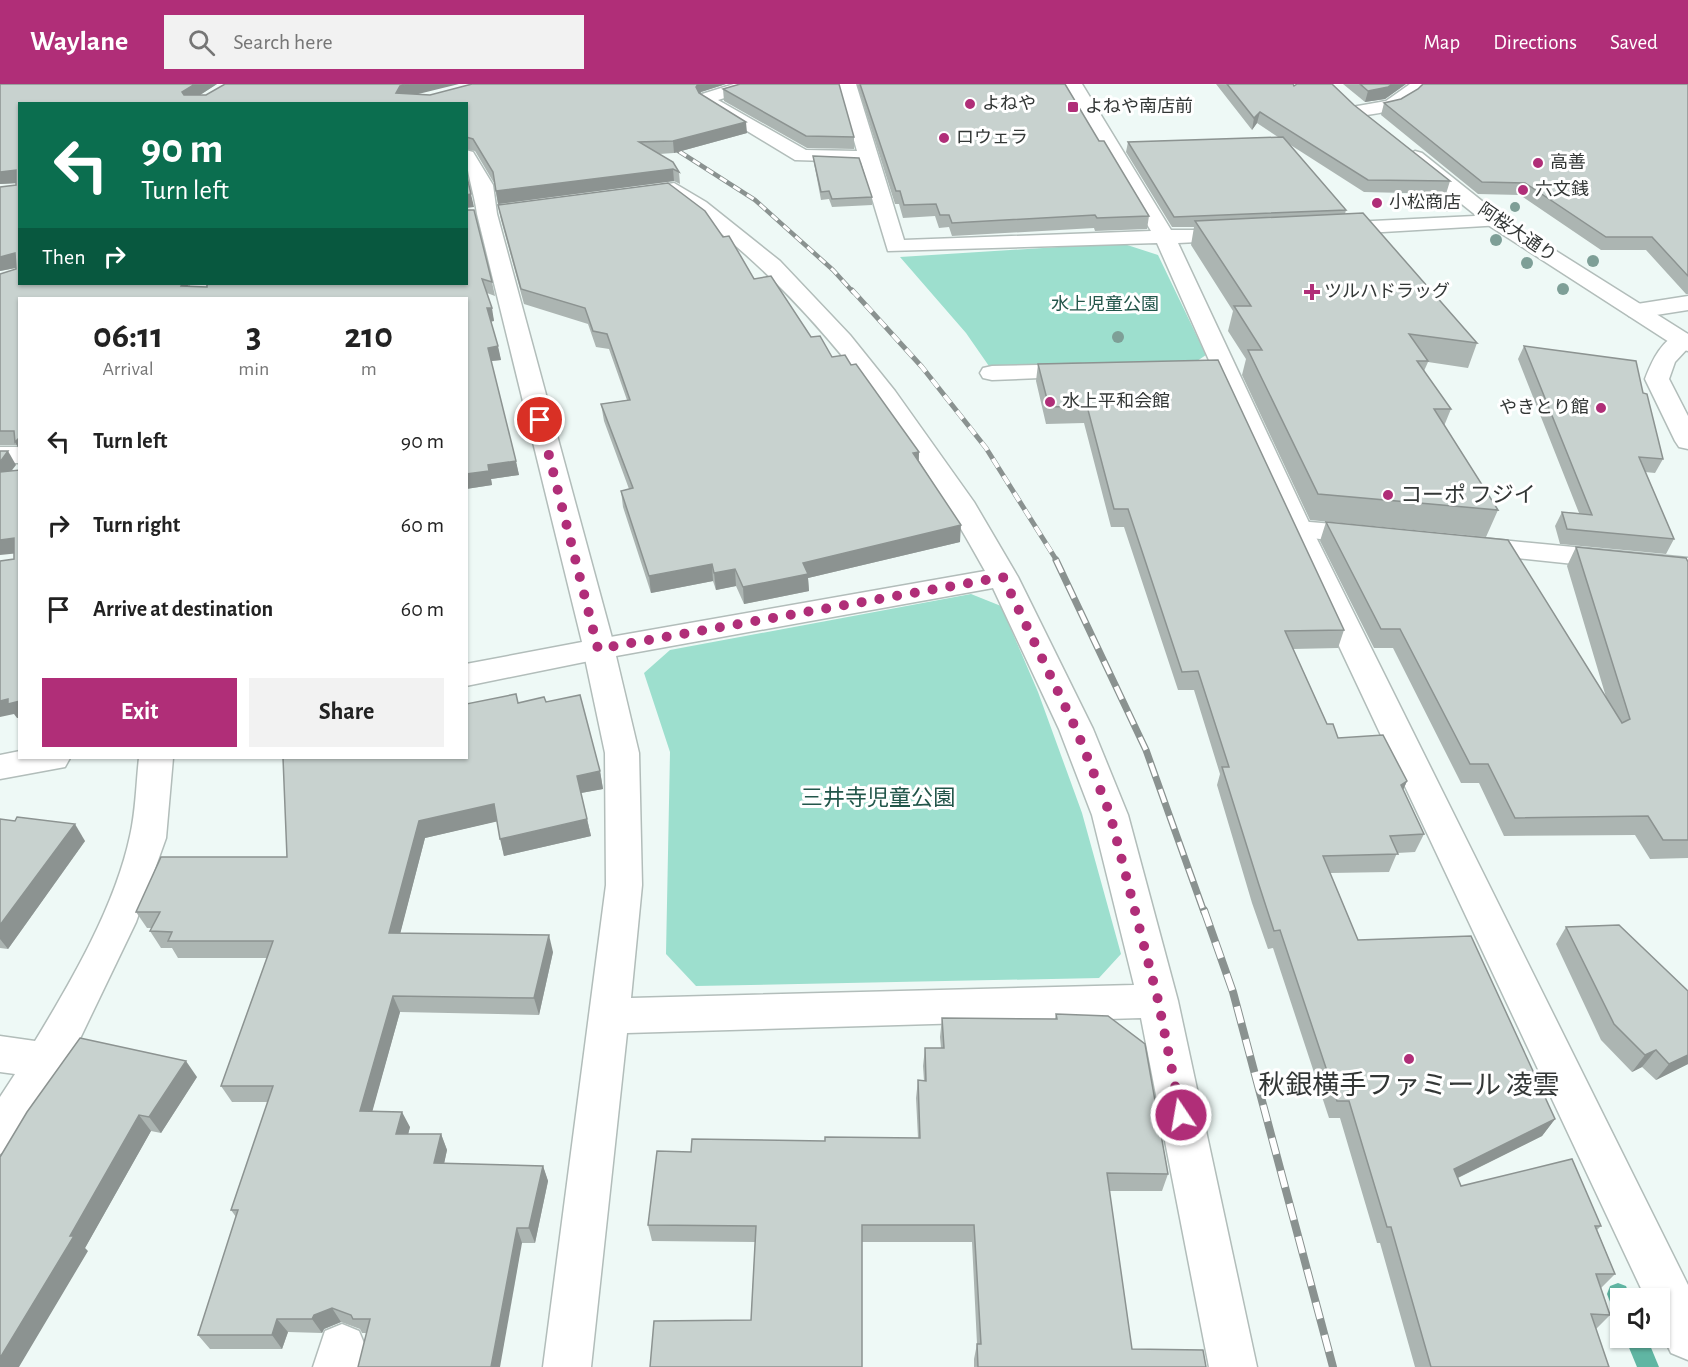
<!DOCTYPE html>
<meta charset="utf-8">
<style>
:root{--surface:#fff;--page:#f2f2f2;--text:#222;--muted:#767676;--accent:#b02e78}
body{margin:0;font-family:"Alegreya Sans","Noto Sans JP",sans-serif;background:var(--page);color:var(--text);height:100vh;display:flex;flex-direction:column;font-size:22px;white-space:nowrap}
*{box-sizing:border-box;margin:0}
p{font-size:20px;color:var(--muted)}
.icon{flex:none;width:33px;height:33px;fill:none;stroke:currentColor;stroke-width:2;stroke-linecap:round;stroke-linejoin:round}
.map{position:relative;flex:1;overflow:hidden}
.details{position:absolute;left:18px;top:213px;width:450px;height:462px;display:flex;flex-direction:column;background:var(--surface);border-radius:0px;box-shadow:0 2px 4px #0004}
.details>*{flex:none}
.banner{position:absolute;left:18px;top:18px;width:450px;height:183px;border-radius:0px;box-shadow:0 2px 4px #0004;background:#0b6e4f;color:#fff;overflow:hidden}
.buttons{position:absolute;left:1610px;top:1204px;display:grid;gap:12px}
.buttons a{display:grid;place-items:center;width:60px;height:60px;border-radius:0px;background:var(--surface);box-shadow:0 2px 4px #0004;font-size:30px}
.pin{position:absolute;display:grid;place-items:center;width:51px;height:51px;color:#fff;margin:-26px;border:3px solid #fff;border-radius:50%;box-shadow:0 2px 6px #0007}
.me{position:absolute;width:66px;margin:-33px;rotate:348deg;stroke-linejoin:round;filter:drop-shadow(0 0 4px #0008)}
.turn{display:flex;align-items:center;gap:21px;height:126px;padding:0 24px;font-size:27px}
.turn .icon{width:78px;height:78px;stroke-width:2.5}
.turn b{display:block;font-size:42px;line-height:51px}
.then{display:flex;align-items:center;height:57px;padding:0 24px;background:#0003;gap:12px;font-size:22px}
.eta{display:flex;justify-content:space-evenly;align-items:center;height:102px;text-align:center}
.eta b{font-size:36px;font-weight:700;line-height:42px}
.button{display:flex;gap:12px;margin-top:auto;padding:12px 24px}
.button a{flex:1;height:69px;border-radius:0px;background:var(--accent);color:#fff;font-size:24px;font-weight:700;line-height:69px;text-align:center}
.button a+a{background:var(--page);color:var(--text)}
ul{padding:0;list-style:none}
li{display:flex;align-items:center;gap:18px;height:84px;padding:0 24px}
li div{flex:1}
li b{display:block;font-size:22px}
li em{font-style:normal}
header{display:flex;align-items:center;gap:36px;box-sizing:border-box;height:84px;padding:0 30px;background:var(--accent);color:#fff}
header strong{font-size:28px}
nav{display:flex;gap:33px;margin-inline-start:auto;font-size:21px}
.search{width:420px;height:54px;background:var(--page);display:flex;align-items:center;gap:15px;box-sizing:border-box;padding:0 21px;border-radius:0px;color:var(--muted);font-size:22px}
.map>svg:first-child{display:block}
.green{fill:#9ddfce}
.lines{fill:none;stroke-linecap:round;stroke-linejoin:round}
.stream{fill:#60b6a3;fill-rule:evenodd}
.pedestrian-casing{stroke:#b2bdba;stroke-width:3}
.minor-casing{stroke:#b2bdba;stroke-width:3}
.tertiary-casing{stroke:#b2bdba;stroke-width:3}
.pedestrian{fill:#fff;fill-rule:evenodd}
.minor{fill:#fff;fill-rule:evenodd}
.tertiary{fill:#fff;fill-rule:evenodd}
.rail-far3-casing{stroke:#8a9290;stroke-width:4.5}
.rail-far2-casing{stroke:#8a9290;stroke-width:5}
.rail-far1-casing{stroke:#8a9290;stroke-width:7}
.rail-casing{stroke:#8a9290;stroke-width:8}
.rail-far3{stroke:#fff;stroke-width:3;stroke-dasharray:8;stroke-linecap:butt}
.rail-far2{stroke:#fff;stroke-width:4;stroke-dasharray:10;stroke-linecap:butt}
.rail-far1{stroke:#fff;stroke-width:4.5;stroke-dasharray:14;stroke-linecap:butt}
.rail{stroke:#fff;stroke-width:6;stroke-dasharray:17;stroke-linecap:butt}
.tree{fill:#7e9f97}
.wall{fill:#acb5b2}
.shaded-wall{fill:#8c9391}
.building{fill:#c8d2cf;stroke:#8c9391;stroke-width:1.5}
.route{stroke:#b02e78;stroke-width:10;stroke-dasharray:0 18}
.poi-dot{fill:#b02e78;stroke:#fff;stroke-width:2}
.labels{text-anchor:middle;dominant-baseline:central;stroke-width:6;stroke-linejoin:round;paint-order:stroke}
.far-poi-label{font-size:18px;fill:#333736;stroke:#fff;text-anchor:start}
.far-street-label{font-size:18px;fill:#333736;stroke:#fff}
.far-park-label{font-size:18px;fill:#22564a;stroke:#fff}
.poi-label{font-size:22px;fill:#333736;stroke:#fff;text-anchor:start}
.park-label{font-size:22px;fill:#22564a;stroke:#fff}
.near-poi-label{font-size:27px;fill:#333736;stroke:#fff}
</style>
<header>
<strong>Waylane</strong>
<div class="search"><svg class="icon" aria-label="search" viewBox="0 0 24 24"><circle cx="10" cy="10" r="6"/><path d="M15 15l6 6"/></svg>Search here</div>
<nav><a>Map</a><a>Directions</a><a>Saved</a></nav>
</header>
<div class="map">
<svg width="1688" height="1283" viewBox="0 0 1688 1283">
<rect width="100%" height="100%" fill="#eef9f6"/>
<g class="green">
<polygon points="1121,159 1158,171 1206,271 1194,279 991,285 966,249 900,173"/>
<polygon points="971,510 1001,522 1038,608 1082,729 1121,870 1099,894 696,902 666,870 670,668 644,589 670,566"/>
</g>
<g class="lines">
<g class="stream">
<polygon points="1618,1199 1626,1202 1631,1215 1620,1215 1620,1226 1612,1223 1607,1210 1610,1202"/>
<polygon points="1625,1254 1647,1254 1659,1283 1637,1283"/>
</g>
<g class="pedestrian-casing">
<g id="pedestrian">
<polygon points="1298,437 1368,443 1378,446 1382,452 1378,458 1368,461 1288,451 1284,445 1288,439"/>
<polygon points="1470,453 1688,474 1688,492 1460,468 1456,462 1460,456"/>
</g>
</g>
<g class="minor-casing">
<g id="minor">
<polygon points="734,0 760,0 757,4 718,16 806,66 857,67 838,0 856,0 904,156 1151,147 1064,0 1082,0 1171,146 1245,146 1248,150 1245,154 1238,156 1178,159 1312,445 1688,1201 1688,1276 1671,1269 1659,1244 1659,1215 1646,1215 1284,445 1157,159 888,167 861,78 795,76 701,19 699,14 702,10"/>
<path d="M1410,0H1428C1410,25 1386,29 1358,32L1349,27L1352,23L1386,17Z"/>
<path d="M674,99L706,118L780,177L850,251L895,307L974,418L1018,493L1093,645L1128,731L1178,917L1257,1283H1209L1141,934L627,949L591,1283H543L606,801L605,669L583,565L588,558L599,555L985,487C906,344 807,205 670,111H652L649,107L652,103ZM993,504L1059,645L1092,731L1134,901L631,914L642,801L639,669L616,572Z"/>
<polygon points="1495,131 1502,133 1505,137 1502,141 1332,151 1325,149 1322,145 1325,141 1332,139"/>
<polygon points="190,200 212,200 210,214 188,214"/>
<polygon points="1688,212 1688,226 1637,234 1629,232 1626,227 1629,222 1637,220"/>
<path d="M1682,249L1688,250V264L1675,278L1669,295L1688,332V365L1679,363L1675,357L1645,295C1652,277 1662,254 1682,249Z"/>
<polygon points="1080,280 1089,282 1092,287 1089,292 992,296 983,294 980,289 983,284 992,282"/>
<rect x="0" y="363" width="20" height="16"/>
<path d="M139,674H173L166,754L136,838L63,990L15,1064L0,1070V1013L15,990L0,988V952L35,957C72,896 115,822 130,752C136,726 136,700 139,674Z"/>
<polygon points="342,1240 359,1247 366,1264 361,1283 313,1283 325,1247"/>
</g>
</g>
<g class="tertiary-casing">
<g id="tertiary">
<path d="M466,66L473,68L493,101L497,130L615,565L610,572L599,575L466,602V580L582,558L477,130C474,107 466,89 466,66Z"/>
<polygon points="1415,67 1422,69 1502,133 1688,250 1688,267 1680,265 1488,141 1408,77 1406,73"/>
<polygon points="20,667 20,674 70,674 65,683 0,695 0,671"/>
</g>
</g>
<use href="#pedestrian" class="pedestrian"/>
<use href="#minor" class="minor"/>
<use href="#tertiary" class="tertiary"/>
<g class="rail-far3-casing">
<polyline id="rail-far3" points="666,59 755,116 833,186 853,208"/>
</g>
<g class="rail-far2-casing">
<polyline id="rail-far2" points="852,206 922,283 986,364 1057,477"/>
</g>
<g class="rail-far1-casing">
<polyline id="rail-far1" points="1056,476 1146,666 1204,828"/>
</g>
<g class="rail-casing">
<polyline id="rail" points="1204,826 1233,908 1333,1283"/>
</g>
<use href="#rail-far3" class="rail-far3"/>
<use href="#rail-far2" class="rail-far2"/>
<use href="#rail-far1" class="rail-far1"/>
<use href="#rail" class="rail"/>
</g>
<g class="tree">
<circle cx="1448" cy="123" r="5"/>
<circle cx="1515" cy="123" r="5"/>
<circle cx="1496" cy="156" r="6"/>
<circle cx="1593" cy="177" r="6"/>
<circle cx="1527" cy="179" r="6"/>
<circle cx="1563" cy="205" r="6"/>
<circle cx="1118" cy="253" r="6"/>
</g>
<g class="wall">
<polygon points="0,0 217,0 200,11 430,11 472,0 726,0 701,8 700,10 747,49 674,69 659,70 679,88 680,100 674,97 498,120 494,99 475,67 466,65 466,20 20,200 188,200 188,202 207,203 466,126 492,198 495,212 487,209 494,237 491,237 501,276 491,277 519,391 491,395 492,401 466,405 466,214 20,214 20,367 17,361 0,361 0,190 16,185 16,184 0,187 0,103 16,101 16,99 0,100"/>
<polygon points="857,0 1065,0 1099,57 1149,132 1147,145 1095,147 1094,144 952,152 949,143 939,144 935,132 903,134 899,120 895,120"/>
<polygon points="1216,0 1293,0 1294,2 1354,21 1450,97 1446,110 1364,108 1289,60 1346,126 1345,130 1477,259 1468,284 1428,278 1424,287 1451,325 1444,342 1498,426 1486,453 1310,436 1242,291 1246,275 1228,247 1233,227 1191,161 1194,143 1172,143 1126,68 1128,58 1278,53 1257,39 1252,46"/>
<polygon points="1343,0 1406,0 1385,15 1365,18"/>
<polygon points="1688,0 1688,210 1686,210 1646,166 1601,166 1520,111 1478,110 1381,31 1384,19 1401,15 1418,5"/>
<polygon points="723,5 854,53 854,65 807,64 724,17"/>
<polygon points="813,72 872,113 872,121 832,123 829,115 821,116 814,79"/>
<polygon points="498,121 723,153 754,195 811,253 832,273 851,281 919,368 919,378 960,458 808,494 809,507 744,520 736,502 716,506 713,497 651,509 623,423 621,407 629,405 604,337 601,320 627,316 609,265 596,263 588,240 524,220 501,136"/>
<polygon points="1524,262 1643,309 1663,375 1655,389 1645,388 1674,455 1666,470 1560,460 1555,442 1562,428 1579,429 1518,275"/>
<polygon points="1038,280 1344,546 1338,564 1293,565 1327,640 1338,654 1407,697 1403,706 1424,750 1415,768 1397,769 1389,788 1330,789 1358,856 1555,1035 1542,1052 1458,1094 1461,1102 1601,1142 1597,1146 1615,1190 1601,1204 1610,1231 1596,1245 1609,1283 1415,1283 1380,1159 1377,1159 1340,1034 1329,1034 1273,864 1268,865 1252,819 1217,701 1220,690 1194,606 1178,606 1124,443 1111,443 1084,339 1046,340 1036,297"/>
<polygon points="1326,438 1606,613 1567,482 1576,463 1688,478 1688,774 1650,775 1635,751 1504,752 1479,699 1461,699 1393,564 1374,564 1320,457"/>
<polygon points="546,618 600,687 603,705 581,709 591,752 504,772 497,737 425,754 400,849 553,868 539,931 400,928 372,1027 410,1043 408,1050 441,1050 447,1066 444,1079 543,1082 548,1097 535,1159 522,1159 367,1249 362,1249 360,1245 341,1238 324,1245 322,1249 288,1248 282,1265 210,1265 198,1251 236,1133 231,1126 268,1018 232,1018 221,1002 267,874 178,874 172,864 161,864 150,847 152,844 147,844 136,828 287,773 518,619"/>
<polygon points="0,735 85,757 8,865 0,864"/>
<polygon points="1566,843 1688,907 1688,980 1656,996 1642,983 1632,988 1601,956 1556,860"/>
<polygon points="1056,930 1168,1090 1162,1107 1109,1107 1132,1265 1206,1283 974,1283 974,1275 977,1260 972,1158 862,1158 751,1236 755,1158 652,1157 648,1141 691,1068 825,1057 918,1054 916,1014 918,996 924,997 923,982 925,964 941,964 940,953 942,934 1055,935"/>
<polygon points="197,993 161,1049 151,1047 85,1164 88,1167 0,1073"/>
</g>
<g class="shaded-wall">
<polygon points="195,0 217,0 186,20 182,8"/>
<polygon points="410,0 459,0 402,14 396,9 400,2"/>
<polygon points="698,0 726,0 701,8 697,15 696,3"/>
<polygon points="1393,0 1406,0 1385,15 1365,18 1368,7"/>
<polygon points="1260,28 1257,39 1252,46 1254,34"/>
<polygon points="746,38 747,49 674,69 673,57"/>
<polygon points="673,85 674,97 498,120 496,107"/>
<polygon points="16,86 20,99 0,100 0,88"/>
<polygon points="471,110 474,123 466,124 466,111"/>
<polygon points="15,169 20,183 0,187 0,173"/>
<polygon points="182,200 188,200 186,214 181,202"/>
<polygon points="487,224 492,224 494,237 490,238"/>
<polygon points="498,262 501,276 491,277 488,264"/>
<polygon points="20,353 20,367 15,358"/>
<polygon points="8,367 16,381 0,402 0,378"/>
<polygon points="919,368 918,384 913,369"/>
<polygon points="516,377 519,391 491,395 492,401 466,405 466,390 488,381"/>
<polygon points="961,441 960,458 808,494 809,507 744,520 743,503 803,479"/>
<polygon points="14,454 20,469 0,471 0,456"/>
<polygon points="712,480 713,497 651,509 649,492"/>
<polygon points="735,485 736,502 716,506 714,489"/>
<polygon points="8,615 20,617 20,634 17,634 14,630 0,633 0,617"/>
<polygon points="600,687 603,705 581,709 577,692"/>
<polygon points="1407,697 1399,715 1401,701"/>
<polygon points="494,720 499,737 425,754 396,866 389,849 419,737"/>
<polygon points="587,735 591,752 504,772 500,755"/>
<polygon points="75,740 85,757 8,865 0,855 0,841"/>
<polygon points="549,851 553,868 539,931 534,914"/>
<polygon points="393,912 400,928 368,1043 360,1027"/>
<polygon points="1656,966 1642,983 1632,988 1645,971"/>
<polygon points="1688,971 1688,980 1656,996 1669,980"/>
<polygon points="186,977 197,993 161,1049 149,1033"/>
<polygon points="402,1028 410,1043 404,1066 396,1050"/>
<polygon points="139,1031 151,1047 85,1164 88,1167 19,1283 0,1283 0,1274"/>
<polygon points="1555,1035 1542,1052 1443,1101 1454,1085"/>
<polygon points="441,1050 447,1066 441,1094 434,1079"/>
<polygon points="543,1082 548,1097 535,1159 529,1144"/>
<polygon points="517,1144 522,1159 500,1283 491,1283"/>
<polygon points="332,1224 341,1238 324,1245 322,1249 312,1235 314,1231"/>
<polygon points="277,1235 288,1248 282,1265 272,1251"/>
</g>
<g class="building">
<polygon points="0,0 195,0 182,8 184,11 206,11 225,0 410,0 400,2 396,9 430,11 472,0 698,0 696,3 699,9 746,38 673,57 639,58 673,78 679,88 673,85 496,107 493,88 473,55 466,53 466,20 20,20 20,200 182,200 181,202 207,203 207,200 466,200 466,126 474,126 492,198 482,195 492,224 487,224 498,262 488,264 516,377 488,381 489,387 466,390 466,214 20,214 20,353 15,358 14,347 0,347 0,190 16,185 15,169 0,173 0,103 16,101 16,86 0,88"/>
<polygon points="740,0 839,0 854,53 806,52 723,5"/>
<polygon points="860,0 1065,0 1099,57 1104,57 1149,132 1097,134 1095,131 952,139 949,131 940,131 936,120 904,121 900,107 896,107"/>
<polygon points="1227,0 1293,0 1294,2 1297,0 1332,0 1354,21 1450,97 1368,96 1260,28 1254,34"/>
<polygon points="1360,0 1393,0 1388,3 1368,7"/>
<polygon points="1423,0 1688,0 1688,192 1652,153 1606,153 1525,99 1482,98 1384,19 1401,15 1418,5"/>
<polygon points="1283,53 1346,126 1174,133 1128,58"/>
<polygon points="813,72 859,74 872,113 832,115 829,107 821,108"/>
<polygon points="466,89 471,110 466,111"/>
<polygon points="668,99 705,127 723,153 729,152 754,195 771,192 811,253 820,252 832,273 845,271 851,281 856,280 919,368 913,369 961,441 803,479 808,490 743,503 735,485 714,489 712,480 649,492 621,407 633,404 601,320 630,316 607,250 593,247 585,224 521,205 498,121"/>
<polygon points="1363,129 1477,259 1409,250 1428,277 1417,277 1451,325 1434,325 1498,426 1318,410 1248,266 1262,266 1234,222 1251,222 1195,137"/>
<polygon points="1524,262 1636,277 1643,309 1647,310 1663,375 1639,373 1674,455 1567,445 1562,428 1592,431"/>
<polygon points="1218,276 1344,546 1285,547 1327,640 1333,640 1338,654 1383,651 1407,697 1401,701 1424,750 1390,752 1398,770 1323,772 1358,856 1471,852 1555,1035 1454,1085 1461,1102 1572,1075 1601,1142 1595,1142 1615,1190 1596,1190 1610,1231 1591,1230 1609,1283 1431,1283 1391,1143 1387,1143 1349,1017 1337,1017 1280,846 1274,847 1259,801 1222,683 1229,683 1198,587 1182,588 1128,425 1114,425 1087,322 1049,323 1038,280"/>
<polygon points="0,367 8,367 0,378"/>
<polygon points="20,386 20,617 8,620 8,615 0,617 0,477 14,475 14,454 0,456 0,388"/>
<polygon points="1326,438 1508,456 1622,639 1630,635 1576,463 1686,474 1688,478 1688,756 1663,756 1648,732 1515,734 1488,680 1470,680 1400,545 1381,545"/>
<polygon points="516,610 518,619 544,613 546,618 580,611 600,687 577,692 587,735 500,755 494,720 419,737 389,849 549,851 534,914 393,912 360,1027 402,1028 396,1050 441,1050 434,1079 543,1082 529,1144 517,1144 491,1283 358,1283 370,1235 353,1235 351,1231 332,1224 314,1231 312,1235 277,1235 272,1251 198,1251 238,1126 231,1126 273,1002 221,1002 273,857 168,857 172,848 150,847 160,828 136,828 161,773 287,773 283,674 466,674 466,620"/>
<polygon points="17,733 75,740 0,841 0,735 15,737"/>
<polygon points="1619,841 1688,907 1688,971 1669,980 1656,966 1645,971 1614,940 1566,843"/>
<polygon points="1056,930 1108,932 1145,960 1168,1090 1107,1089 1132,1265 1203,1266 1206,1283 978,1283 977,1260 981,1260 974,1141 862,1141 862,1283 650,1283 654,1237 751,1236 756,1142 648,1141 657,1067 691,1068 692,1055 825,1057 825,1053 920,1054 918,996 926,997 925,964 944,964 942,934 1057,935"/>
<polygon points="80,954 186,977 149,1033 139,1031 70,1152 74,1152 0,1274 0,1073 27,1028"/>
</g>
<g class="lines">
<polyline class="route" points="540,336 598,565 1003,493 1076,645 1110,730 1158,916 1181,1031"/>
</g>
<g class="poi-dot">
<circle cx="970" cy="20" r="6"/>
<rect x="1067" y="17" width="12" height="12" rx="3"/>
<circle cx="944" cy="54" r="6"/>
<circle cx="1538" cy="79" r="6"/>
<circle cx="1523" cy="106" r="6"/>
<circle cx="1377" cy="119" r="6"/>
<path d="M1309 199h6v6h6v6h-6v6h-6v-6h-6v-6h6z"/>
<circle cx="1050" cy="318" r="6"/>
<circle cx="1601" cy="324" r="6"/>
<circle cx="1388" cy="411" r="6"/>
<circle cx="1409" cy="975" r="6"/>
</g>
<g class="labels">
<g class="far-poi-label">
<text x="982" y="20">よねや</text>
<text x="1085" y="23">よねや南店前</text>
<text x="956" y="54">ロウェラ</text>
<text x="1550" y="79">高善</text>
<text x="1535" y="106">六文銭</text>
<text x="1389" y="119">小松商店</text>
<text x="1324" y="208">ツルハドラッグ</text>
<text x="1062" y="318">水上平和会館</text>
<text x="1589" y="324" text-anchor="end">やきとり館</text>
</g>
<g class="far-street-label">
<text transform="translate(1517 149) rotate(34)">阿桜大通り</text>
</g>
<g class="far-park-label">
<text x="1105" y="221">水上児童公園</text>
</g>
<g class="poi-label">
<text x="1400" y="411">コーポ フジイ</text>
</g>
<g class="park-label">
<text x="878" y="714">三井寺児童公園</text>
</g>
<g class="near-poi-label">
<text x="1409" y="1001">秋銀横手ファミール 凌雲</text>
</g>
</g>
</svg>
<div class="buttons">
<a><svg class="icon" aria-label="sound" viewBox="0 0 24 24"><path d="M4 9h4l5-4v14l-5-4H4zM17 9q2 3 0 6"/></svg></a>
</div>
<div class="pin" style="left:540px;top:336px;background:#d93025"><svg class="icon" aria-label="arrive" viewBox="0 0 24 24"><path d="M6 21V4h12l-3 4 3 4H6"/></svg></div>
<svg class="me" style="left:1181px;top:1031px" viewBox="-20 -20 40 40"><circle r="17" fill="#b02e78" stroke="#fff" stroke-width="3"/><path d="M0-11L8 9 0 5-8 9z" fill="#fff"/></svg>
<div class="banner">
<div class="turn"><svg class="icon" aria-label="left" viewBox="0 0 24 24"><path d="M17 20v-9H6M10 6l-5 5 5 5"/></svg><div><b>90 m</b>Turn left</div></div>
<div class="then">Then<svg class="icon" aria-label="right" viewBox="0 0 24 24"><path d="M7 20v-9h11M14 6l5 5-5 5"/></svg></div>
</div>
<section class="details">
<div class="eta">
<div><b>06:11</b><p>Arrival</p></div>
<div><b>3</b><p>min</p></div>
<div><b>210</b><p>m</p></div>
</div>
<ul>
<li><svg class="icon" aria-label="left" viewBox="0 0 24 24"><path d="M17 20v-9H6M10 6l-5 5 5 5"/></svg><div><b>Turn left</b></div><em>90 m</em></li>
<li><svg class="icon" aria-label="right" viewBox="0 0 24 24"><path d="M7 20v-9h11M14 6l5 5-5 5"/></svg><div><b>Turn right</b></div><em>60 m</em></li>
<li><svg class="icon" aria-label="arrive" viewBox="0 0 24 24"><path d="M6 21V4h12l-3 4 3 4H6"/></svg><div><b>Arrive at destination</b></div><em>60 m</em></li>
</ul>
<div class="button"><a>Exit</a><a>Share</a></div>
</section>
</div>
